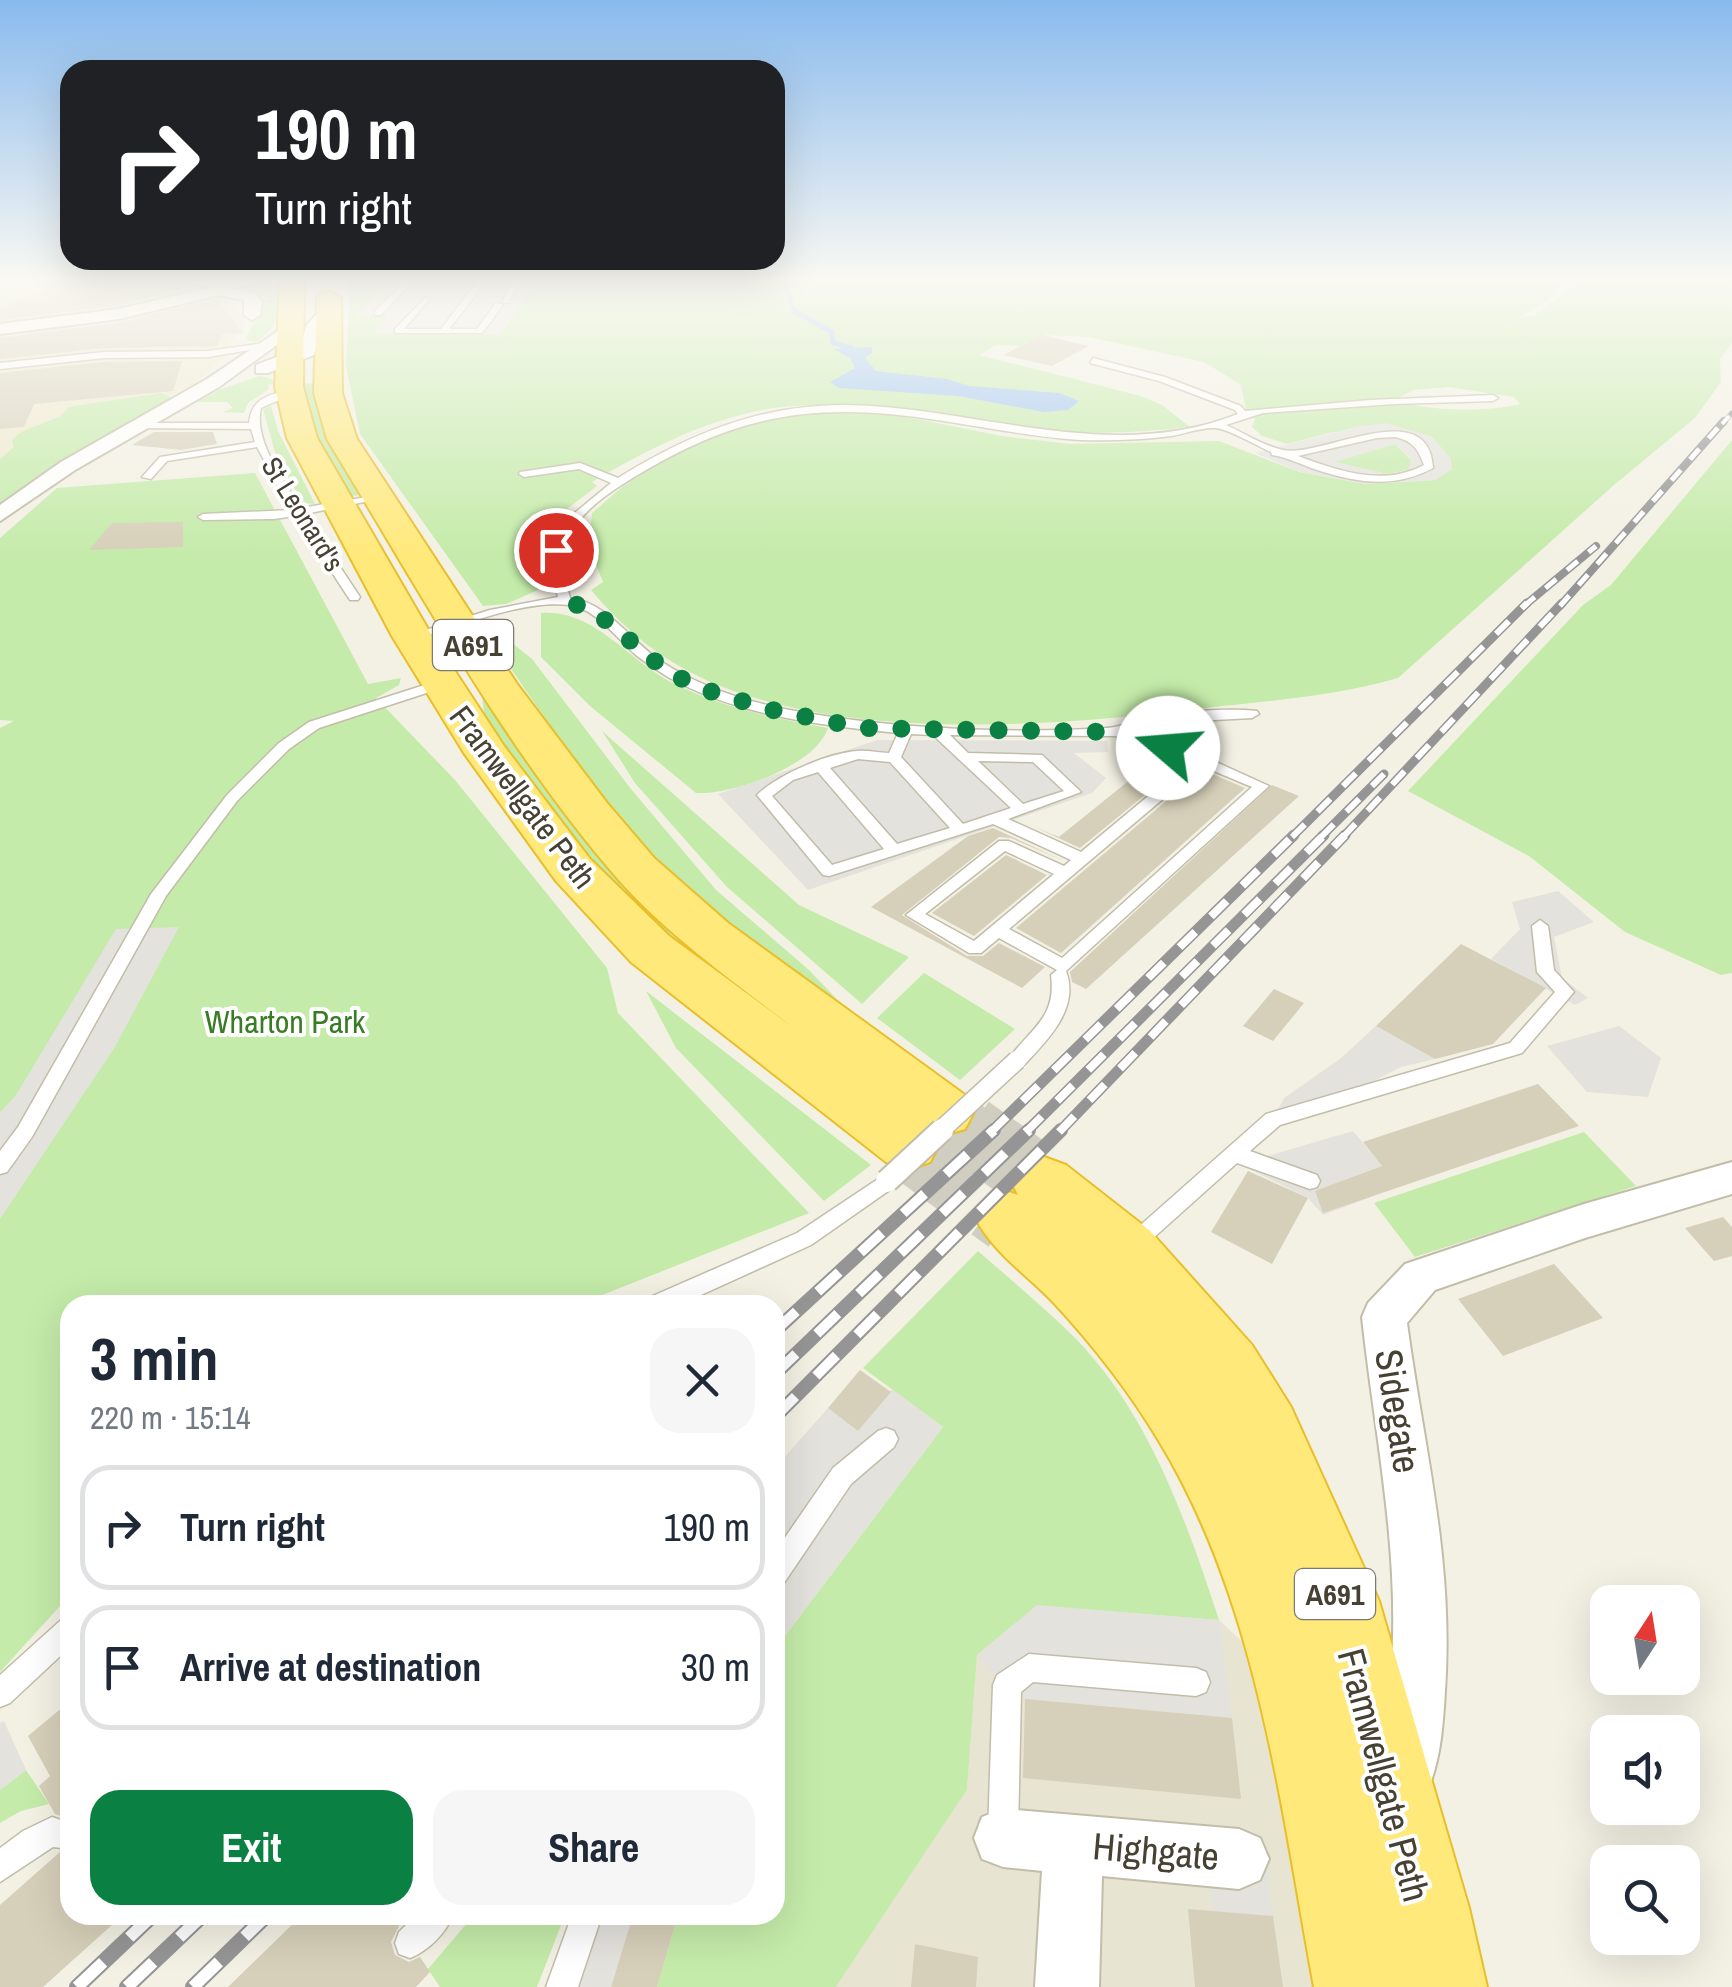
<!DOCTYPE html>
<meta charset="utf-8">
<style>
:root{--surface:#fff;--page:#f6f6f7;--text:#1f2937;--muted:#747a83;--line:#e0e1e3;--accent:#0b8043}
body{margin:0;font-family:"Archivo Narrow",sans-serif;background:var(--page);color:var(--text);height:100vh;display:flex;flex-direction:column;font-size:38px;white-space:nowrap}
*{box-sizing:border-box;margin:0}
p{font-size:32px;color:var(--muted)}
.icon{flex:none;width:55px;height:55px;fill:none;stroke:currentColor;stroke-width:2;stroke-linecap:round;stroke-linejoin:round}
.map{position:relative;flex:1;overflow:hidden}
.details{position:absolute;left:60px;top:1295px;width:725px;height:630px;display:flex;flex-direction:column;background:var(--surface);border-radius:30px;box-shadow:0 10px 40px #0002}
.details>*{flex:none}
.hud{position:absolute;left:60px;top:60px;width:725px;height:210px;border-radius:30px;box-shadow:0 10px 40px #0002;background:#202124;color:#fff;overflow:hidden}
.needle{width:65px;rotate:12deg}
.buttons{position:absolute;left:1590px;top:1585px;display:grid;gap:20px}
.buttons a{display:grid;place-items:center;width:110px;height:110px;border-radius:20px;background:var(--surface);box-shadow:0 10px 40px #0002;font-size:50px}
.pin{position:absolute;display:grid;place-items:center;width:85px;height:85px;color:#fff;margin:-42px;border:5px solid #fff;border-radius:50%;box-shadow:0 2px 10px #0007}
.me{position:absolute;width:110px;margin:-55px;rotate:288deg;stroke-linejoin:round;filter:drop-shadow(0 0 8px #0008)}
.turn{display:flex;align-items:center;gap:35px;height:210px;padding:0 30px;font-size:45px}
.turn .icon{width:130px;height:130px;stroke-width:2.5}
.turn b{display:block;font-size:70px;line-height:85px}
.round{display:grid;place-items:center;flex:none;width:105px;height:105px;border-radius:30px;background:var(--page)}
.overview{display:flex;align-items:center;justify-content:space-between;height:170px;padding:0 30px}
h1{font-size:60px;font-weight:700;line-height:75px}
.primary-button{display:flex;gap:20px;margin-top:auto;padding:20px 30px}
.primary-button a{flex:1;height:115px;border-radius:30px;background:var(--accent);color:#fff;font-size:40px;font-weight:700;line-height:115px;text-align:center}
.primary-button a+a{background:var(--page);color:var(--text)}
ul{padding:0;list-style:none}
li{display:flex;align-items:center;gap:30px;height:125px;margin:0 20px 15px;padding:0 10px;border:5px solid var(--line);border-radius:30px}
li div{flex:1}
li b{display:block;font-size:38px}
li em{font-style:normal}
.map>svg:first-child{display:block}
.residential{fill:#e8e4d2}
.education{fill:#eee9cd}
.green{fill:#c4eba9;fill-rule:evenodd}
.parking{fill:#e4e2dd;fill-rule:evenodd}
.water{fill:#9bc3f5}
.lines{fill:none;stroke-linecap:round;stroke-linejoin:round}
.stream{stroke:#9bc3f5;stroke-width:5}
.building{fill:#d6cfb9}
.trunk-tunnel-far1{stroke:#d0cec1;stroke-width:54;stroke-dasharray:54 28;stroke-linecap:butt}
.trunk-tunnel{stroke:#d0cec1;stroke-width:69;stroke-dasharray:69 35;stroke-linecap:butt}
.service-casing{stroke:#c2bda9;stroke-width:3}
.minor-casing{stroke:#c2bda9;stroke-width:4}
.trunk-casing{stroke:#e9be29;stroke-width:4}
.service{fill:#fff;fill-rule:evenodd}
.minor{fill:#fff;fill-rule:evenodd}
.trunk{fill:#ffe97a;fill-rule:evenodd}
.rail-far5-casing{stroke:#959595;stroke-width:5}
.rail-far4-casing{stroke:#959595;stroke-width:8}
.rail-far3-casing{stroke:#959595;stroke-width:9}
.rail-far2-casing{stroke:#959595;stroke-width:11}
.rail-far1-casing{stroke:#959595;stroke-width:14}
.rail-casing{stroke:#959595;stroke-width:16}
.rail-far5{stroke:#fff;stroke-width:4;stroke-dasharray:11;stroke-linecap:butt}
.rail-far4{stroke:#fff;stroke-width:5;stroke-dasharray:14;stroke-linecap:butt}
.rail-far3{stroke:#fff;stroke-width:6;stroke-dasharray:18;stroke-linecap:butt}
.rail-far2{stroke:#fff;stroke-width:8;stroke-dasharray:22;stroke-linecap:butt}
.rail-far1{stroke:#fff;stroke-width:10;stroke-dasharray:29;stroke-linecap:butt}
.rail{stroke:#fff;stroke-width:12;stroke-dasharray:36;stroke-linecap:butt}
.service-bridge-far1-casing{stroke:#c2bda9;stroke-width:21;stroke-linecap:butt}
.service-bridge-casing{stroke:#c2bda9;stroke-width:26;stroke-linecap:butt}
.service-bridge-far1{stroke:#fff;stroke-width:18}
.service-bridge{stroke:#fff;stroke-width:22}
.route{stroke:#0b8043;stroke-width:18;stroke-dasharray:0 32.4}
.labels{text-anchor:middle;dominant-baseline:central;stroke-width:8;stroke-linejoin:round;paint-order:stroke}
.far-street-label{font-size:28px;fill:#464133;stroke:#fff}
.shield{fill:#fff;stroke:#7e7a70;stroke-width:2.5}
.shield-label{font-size:30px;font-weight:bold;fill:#464133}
.street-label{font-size:32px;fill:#464133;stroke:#fff}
.park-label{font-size:32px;fill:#387c23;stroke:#fff}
.near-street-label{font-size:38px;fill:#464133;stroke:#fff}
</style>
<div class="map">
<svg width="1732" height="1987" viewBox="0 0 1732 1987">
<rect width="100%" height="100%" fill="#f3f1e4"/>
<g class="residential">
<polygon points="0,280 173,280 221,297 245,317 241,333 232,339 91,347 0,358"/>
<polygon points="1037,1605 1219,1620 1300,1696 1364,1987 836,1987 967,1790 977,1655"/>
</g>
<polygon class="education" points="232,339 227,355 197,382 90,438 0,497 0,358 91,347"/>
<g class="green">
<path d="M350,280H1564L1557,293L1491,337L1523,317L1535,315L1582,280H1732V343L1720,359L1721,382L1695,418L1614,485L1398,678C1335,696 1269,701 1204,708C1053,727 828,744 690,672C651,652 619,623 591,590L603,582L588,545L592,513L621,488L659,463L734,424L826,412L897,415L1002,436L1070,444L1219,441L1299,472L1366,484L1435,480L1452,469L1450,458L1430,436L1333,432L1287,444L1262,436L1252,427L1255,419L1246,410L1241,385L1204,362L1089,337L1042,335L1020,346L996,345L979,355L1141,396L1162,405L1190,427C1152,431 1114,434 1076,432C976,427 883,396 782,407C714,415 650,448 592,482L597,486L567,509L541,541L538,590L506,604L483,606L360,434L346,366ZM1449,387L1514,397L1520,404C1492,412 1421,412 1396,399L1414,390Z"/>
<path d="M268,282L284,286C281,312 279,326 256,342L246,340L261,302L271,298L230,289Z"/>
<polygon points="259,376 270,378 275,383 268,385 269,389 248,403 244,413 223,412 233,408 227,402 197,402 219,390"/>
<polygon points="319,383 360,492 356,496 348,495 309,425 300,384"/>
<polygon points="161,393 173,398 47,470 0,506 0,459 14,447 12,440 21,432 61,416 68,407"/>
<polygon points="271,406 278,431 315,504 303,503 276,456 263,409"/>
<polygon points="1732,440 1732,973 1721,975 1625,932 1529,856 1408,791 1583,605 1611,585"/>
<polygon points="1395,444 1412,461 1408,470 1387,474 1333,462"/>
<polygon points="255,473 368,684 401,678 399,685 376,698 455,780 607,968 618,1013 809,1213 577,1305 70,1305 70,1595 0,1672 0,728 14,721 0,720 0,538 57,488"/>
<path d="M541,613C595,609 628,661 673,683C722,708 775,718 828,728C816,766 732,795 696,793L590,706L541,657Z"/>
<path d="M491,626L532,659L631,789L716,890L809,970L849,1012C810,984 767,959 731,929C631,846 560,742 489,636Z"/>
<polygon points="481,688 922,1130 670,945 612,889 520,771 484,713"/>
<polygon points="602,731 799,905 909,957 862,1004 727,887 635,783"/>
<polygon points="924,973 1015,1029 960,1080 877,1018"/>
<polygon points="646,991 871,1165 824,1201 676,1048"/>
<polygon points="1584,1132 1636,1186 1415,1257 1374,1203"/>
<path d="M978,1251C1011,1280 1045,1308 1076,1339C1149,1414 1187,1522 1219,1620L1037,1606L977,1655L967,1790L836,1987H657L678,1915H775V1649L943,1427L863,1368Z"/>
<polygon points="26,1770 49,1804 21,1811 0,1823 0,1790"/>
<polygon points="474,1915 565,1915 537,1987 440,1987 428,1969"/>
</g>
<g class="parking">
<polygon points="393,280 537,280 500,335 373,334 388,316 355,316"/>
<path d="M1386,423L1431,436L1450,457L1452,469L1435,480L1366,484L1299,472L1255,453L1355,427ZM1395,444L1412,460L1408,470L1387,474L1335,462Z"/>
<polygon points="877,740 1107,741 1108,752 1074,753 1106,778 1092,793 808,890 718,794"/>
<polygon points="1558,891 1594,922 1554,937 1562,978 1588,998 1575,1005 1491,959 1520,929 1512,902"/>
<polygon points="179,927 115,1047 0,1219 0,1112 16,1095 116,929"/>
<polygon points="1376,1026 1435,1059 1401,1067 1347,1095 1273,1119 1284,1098 1340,1059"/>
<polygon points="1619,1026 1661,1058 1648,1097 1587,1092 1547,1046"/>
<polygon points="1353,1131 1382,1166 1355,1176 1371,1197 1323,1215 1308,1198 1249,1169 1267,1156"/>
<polygon points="892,1389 943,1427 775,1649 775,1468 828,1408 858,1431"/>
<polygon points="1037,1605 1219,1620 1232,1718 1015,1698 977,1655"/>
<polygon points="4,1721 26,1770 0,1790 0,1723"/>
<polygon points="1204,1832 1262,1836 1273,1916 1214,1911"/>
<polygon points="587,1915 633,1915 611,1987 562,1987"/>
</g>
<polygon class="water" points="872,347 872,353 865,358 876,371 947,379 969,386 1059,393 1079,401 1068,410 1044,412 958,396 839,388 830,382 855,368 850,358 833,349"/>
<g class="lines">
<polyline class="stream" points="784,280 794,311 832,332 833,343 852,348"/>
</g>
<g class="building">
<polygon points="68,280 161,283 186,289 118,305 0,320 0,309"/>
<polygon points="216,299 243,333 222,334 217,346 104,348 0,359 0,338 119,323"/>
<polygon points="1042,335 1089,346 1052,366 1003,355"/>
<polygon points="182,361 173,391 34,404 24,427 0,429 0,373 104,362"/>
<polygon points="154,432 213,432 217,444 181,450 132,445"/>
<polygon points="183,522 183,547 89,550 112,523"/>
<polygon points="1177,745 1196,753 1080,848 1035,827 1059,837 1162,754 1176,753"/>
<polygon points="1203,770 1245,788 1061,953 1016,928"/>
<polygon points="1272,785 1299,796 1086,989 1072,982 1070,972"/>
<polygon points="993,828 1064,861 1011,838 999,837 902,915 967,956 983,956 999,943 1045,967 1022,988 871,907 968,836"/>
<polygon points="1006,855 1047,875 974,936 932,913"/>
<polygon points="1461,944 1546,988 1493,1044 1435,1059 1376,1026"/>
<polygon points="1274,989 1304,1003 1273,1041 1243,1026"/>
<polygon points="1538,1084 1579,1126 1323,1213 1315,1191 1382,1166 1363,1142"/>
<polygon points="1248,1171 1308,1198 1272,1264 1211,1232"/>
<polygon points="1723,1217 1732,1227 1732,1256 1714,1261 1685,1228"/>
<polygon points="1554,1264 1603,1318 1503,1356 1458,1299"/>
<polygon points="860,1370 891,1392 858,1431 828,1408"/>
<polygon points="1025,1699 1232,1718 1241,1799 1023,1778"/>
<polygon points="70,1701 70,1819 55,1814 39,1786 50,1776 28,1736"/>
<polygon points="60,1852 70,1853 70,1915 123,1915 43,1987 0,1987 0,1905"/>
<polygon points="1188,1909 1273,1916 1283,1987 1195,1987"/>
<polygon points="302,1915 392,1915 399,1926 391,1942 395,1955 409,1962 420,1957 430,1972 416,1987 228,1987"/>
<polygon points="633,1915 678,1915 657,1987 611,1987"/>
<polygon points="915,1944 978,1957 976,1987 911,1987"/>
</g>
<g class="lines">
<polyline class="trunk-tunnel-far1" points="944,1112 973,1132"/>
<g class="trunk-tunnel">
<polyline points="969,1130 1044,1183"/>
<polyline points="908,1145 1009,1219"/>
</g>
<g class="service-casing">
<g id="service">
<polygon points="406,280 487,280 449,329 477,329 496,303 503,305 482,333 395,333 395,329 425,298 429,300 404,329 441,329 477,282 411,283 381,315 375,315 375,311"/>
<polygon points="513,280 521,280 508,303 502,303"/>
<polygon points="265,343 268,347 208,357 104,358 0,369 0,363 104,352 208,351"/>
<path d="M1093,358L1165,377L1241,406L1245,411L1370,400L1493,395L1498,398L1493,401L1395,404L1263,413L1226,425C1244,433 1264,446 1283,450C1322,458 1429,393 1433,468C1394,489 1358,483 1317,470C1302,465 1287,457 1272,455L1271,452C1257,446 1229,429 1215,428C1202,427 1184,434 1171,436C1141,440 1110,441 1080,440C1032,437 985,427 937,420C808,400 730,416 620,486C574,516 554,542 570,598C609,603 631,642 662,662C706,691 761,706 812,714C904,729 1014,734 1107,728C1124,727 1141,717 1158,715C1183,711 1232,708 1257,711L1259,714L1252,718L1159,723L1132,730L1173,745V751L1168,752L1132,739L1114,736L950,735L968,753L1042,755L1081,792L1008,819L1081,852L1195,757H1205L1269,786L1066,971C1080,1008 1048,1040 1024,1065H1010L1008,1060C1029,1029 1057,1019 1051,975L1057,970L999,938L981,953H969L906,915L999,841H1009L1064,866L1071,860L993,824L829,876L823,875L757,795C777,775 828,753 857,751C867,750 879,753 889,753L898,733C821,726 736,715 668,677C657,670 646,663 636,655C616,638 597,609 569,605C522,599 458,628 412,640L406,636L490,610L558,597C550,569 551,547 566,522L537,515L542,512L571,516L611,483L579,469L524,477L519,474L520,472L580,463L618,478C689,434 762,404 847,405C977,407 1110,465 1238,414L1235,410L1159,381L1090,363ZM1395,437C1413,441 1418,449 1424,465C1383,487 1339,471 1298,456L1377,438ZM911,734L933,735L1011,808L963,824L901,757ZM858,759L890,762L950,828L897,844L830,768ZM978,761L1033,762L1064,791L1023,804ZM1202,766L1252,787L1062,958L1009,929ZM818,772L884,849L832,865L772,796L793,780ZM1005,851L1054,874L974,941L925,914Z"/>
<path d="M290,389L293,394L261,408C253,440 284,481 301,508L379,495L384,498L305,514L360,597L358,600H350L295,516L274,519L203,520L198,517L203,514L291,510L257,447L167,461L151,479L142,477L160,457L255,442L251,429L137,428L134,427V423H249C252,397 268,396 290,389Z"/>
<polygon points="440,680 445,681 445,687 319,728 289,749 237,801 166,896 32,1137 7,1172 0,1174 0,1151 18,1127 151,894 227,795 279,743 309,722"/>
<polygon points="1540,920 1548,926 1554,970 1574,992 1522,1053 1280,1125 1250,1151 1317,1175 1320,1181 1317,1187 1310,1189 1237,1163 1141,1249 1134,1252 1127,1249 1123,1243 1127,1237 1266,1114 1510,1043 1555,992 1537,972 1532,926"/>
<polygon points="887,1173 894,1175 897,1181 894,1187 811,1245 679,1305 645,1305 648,1298 797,1233"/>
<polygon points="886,1428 894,1431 898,1439 894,1447 851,1484 784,1583 775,1587 775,1552 833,1468 878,1431"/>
<polygon points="70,1616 70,1647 10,1703 0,1707 0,1675 61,1620"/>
<polygon points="1029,1654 1196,1668 1206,1672 1210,1682 1206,1692 1196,1696 1033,1682 1021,1692 1018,1832 1013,1842 1003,1847 993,1842 988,1832 993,1685 997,1675"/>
<polygon points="52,1817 70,1823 70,1849 53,1847 0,1882 0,1848 23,1831"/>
<path d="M416,1915H453C446,1933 428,1951 410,1958L399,1954L395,1943L399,1932Z"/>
<polygon points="572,1915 602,1915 578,1987 546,1987"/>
</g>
</g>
<g class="minor-casing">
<g id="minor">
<polygon points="192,280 270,280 231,288 254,293 262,301 260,315 252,320 244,315 244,300 219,295 119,319 0,334 0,324 119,309 213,287 194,284"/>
<polygon points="322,308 336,311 322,327 314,355 268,373 256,373 256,365 300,348 306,326"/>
<polygon points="290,323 298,328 296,331 219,387 75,470 0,521 0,505 61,462 207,379"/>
<path d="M1732,1162V1194L1585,1238L1435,1290L1407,1323C1424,1450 1454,1559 1445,1691C1443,1724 1441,1758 1428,1789L1408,1798L1388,1789C1374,1755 1389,1713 1391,1676C1401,1553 1375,1438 1362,1317L1368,1303L1405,1264L1584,1204Z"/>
<polygon points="1003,1809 1239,1829 1260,1838 1269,1859 1260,1880 1239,1889 1102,1876 1099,1987 1035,1987 1042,1871 1003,1867 982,1859 974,1838 982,1817"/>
</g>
</g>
<g class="trunk-casing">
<g id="trunk">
<path d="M280,280H304L303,387L317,438L432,636L504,746L590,859L669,936L791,1026C732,980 667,935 617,878C503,746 418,588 327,439L314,393L317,298L321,293L329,291L341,298L342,393L357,439L517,684L607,803L654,858L728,923L965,1095L974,1112L965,1129L944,1135L932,1131L939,1145L930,1162L908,1170L886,1162L631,962L556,881L464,753L392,636L287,438L275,387Z"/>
<path d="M1044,1157L1066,1165L1149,1230L1252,1345L1291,1407L1379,1601L1469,1908L1487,1987H1314C1280,1803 1258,1604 1159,1441C1129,1391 1093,1345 1053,1302C1027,1275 993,1252 976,1219L986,1200L1009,1192L1018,1195L1012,1183L1022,1165Z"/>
</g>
</g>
<use href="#service" class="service"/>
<use href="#minor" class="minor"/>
<use href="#trunk" class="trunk"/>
<g class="rail-far5-casing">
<polyline id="rail-far5" points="1722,424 1732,413"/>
</g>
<g class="rail-far4-casing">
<g id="rail-far4">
<polyline points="1524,606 1596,546"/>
<polyline points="1560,606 1724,421"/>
</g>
</g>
<g class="rail-far3-casing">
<g id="rail-far3">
<polyline points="1292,837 1527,603"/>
<polyline points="1321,837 1384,774"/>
<polyline points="1343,837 1562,603"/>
</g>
</g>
<g class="rail-far2-casing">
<g id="rail-far2">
<polyline points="991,1132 1294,835"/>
<polyline points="1026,1132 1324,835"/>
<polyline points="1059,1132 1345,835"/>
</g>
</g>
<g class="rail-far1-casing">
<g id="rail-far1">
<polyline points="775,1331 994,1130"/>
<polyline points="775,1374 1029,1130"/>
<polyline points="775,1417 1061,1130"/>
</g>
</g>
<g class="rail-casing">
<g id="rail">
<polyline points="77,1987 153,1915"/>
<polyline points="127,1987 203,1915"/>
<polyline points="193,1987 267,1915"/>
</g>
</g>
<use href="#rail-far5" class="rail-far5"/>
<use href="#rail-far4" class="rail-far4"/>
<use href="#rail-far3" class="rail-far3"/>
<use href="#rail-far2" class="rail-far2"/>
<use href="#rail-far1" class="rail-far1"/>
<use href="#rail" class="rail"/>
<g class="service-bridge-far1-casing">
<polyline id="service-bridge-far1" points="939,1132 1017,1060"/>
</g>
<g class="service-bridge-casing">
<polyline id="service-bridge" points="887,1181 942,1130"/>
</g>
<use href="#service-bridge-far1" class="service-bridge-far1"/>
<use href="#service-bridge" class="service-bridge"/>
</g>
<linearGradient id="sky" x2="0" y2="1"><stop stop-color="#89baed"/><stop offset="0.5" stop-color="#faf9f3"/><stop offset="1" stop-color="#faf9f3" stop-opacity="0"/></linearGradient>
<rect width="1732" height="558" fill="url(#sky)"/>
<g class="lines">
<polyline class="route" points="556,550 556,570 565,601 593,610 668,672 703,689 768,709 862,728 1114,732 1135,735 1168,748"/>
</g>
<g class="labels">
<g class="far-street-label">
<text transform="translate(303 514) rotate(58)">St Leonard's</text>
</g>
<g class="shield">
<rect x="433" y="620" width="80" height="50" rx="8"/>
<rect x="1295" y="1569" width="80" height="50" rx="8"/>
</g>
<g class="shield-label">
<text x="473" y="645">A691</text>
<text x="1335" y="1594">A691</text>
</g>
<g class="street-label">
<text transform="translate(523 797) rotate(53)">Framwellgate Peth</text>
</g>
<g class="park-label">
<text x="285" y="1021">Wharton Park</text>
</g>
<g class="near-street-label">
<text transform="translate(1398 1411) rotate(81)">Sidegate</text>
<text transform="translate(1384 1775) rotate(75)">Framwellgate Peth</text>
<text transform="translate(1156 1851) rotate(5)">Highgate</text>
</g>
</g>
</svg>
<div class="buttons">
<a><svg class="needle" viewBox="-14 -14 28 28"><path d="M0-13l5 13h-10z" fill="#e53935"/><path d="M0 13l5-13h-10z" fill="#747a83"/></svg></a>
<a><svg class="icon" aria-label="sound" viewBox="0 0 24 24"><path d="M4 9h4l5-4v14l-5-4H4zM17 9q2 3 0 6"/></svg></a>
<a><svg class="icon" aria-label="search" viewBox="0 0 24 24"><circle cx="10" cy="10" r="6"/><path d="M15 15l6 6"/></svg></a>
</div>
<div class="pin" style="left:556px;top:550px;background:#d93025"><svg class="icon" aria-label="arrive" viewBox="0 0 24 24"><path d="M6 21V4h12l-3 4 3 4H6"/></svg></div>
<svg class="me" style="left:1168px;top:748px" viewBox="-20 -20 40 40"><circle r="19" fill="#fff"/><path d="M0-13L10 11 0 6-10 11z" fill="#0b8043"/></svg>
<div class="hud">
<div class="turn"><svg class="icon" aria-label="right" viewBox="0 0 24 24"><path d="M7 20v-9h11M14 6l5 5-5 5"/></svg><div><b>190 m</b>Turn right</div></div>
</div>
<section class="details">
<div class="overview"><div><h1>3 min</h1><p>220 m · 15:14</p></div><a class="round"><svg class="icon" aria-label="close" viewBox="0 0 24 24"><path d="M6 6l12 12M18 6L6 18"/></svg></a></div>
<ul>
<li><svg class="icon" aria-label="right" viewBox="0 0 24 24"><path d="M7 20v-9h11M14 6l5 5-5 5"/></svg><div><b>Turn right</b></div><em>190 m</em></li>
<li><svg class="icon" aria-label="arrive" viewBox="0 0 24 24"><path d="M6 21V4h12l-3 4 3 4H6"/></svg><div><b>Arrive at destination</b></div><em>30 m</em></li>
</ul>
<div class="primary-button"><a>Exit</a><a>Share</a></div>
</section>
</div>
